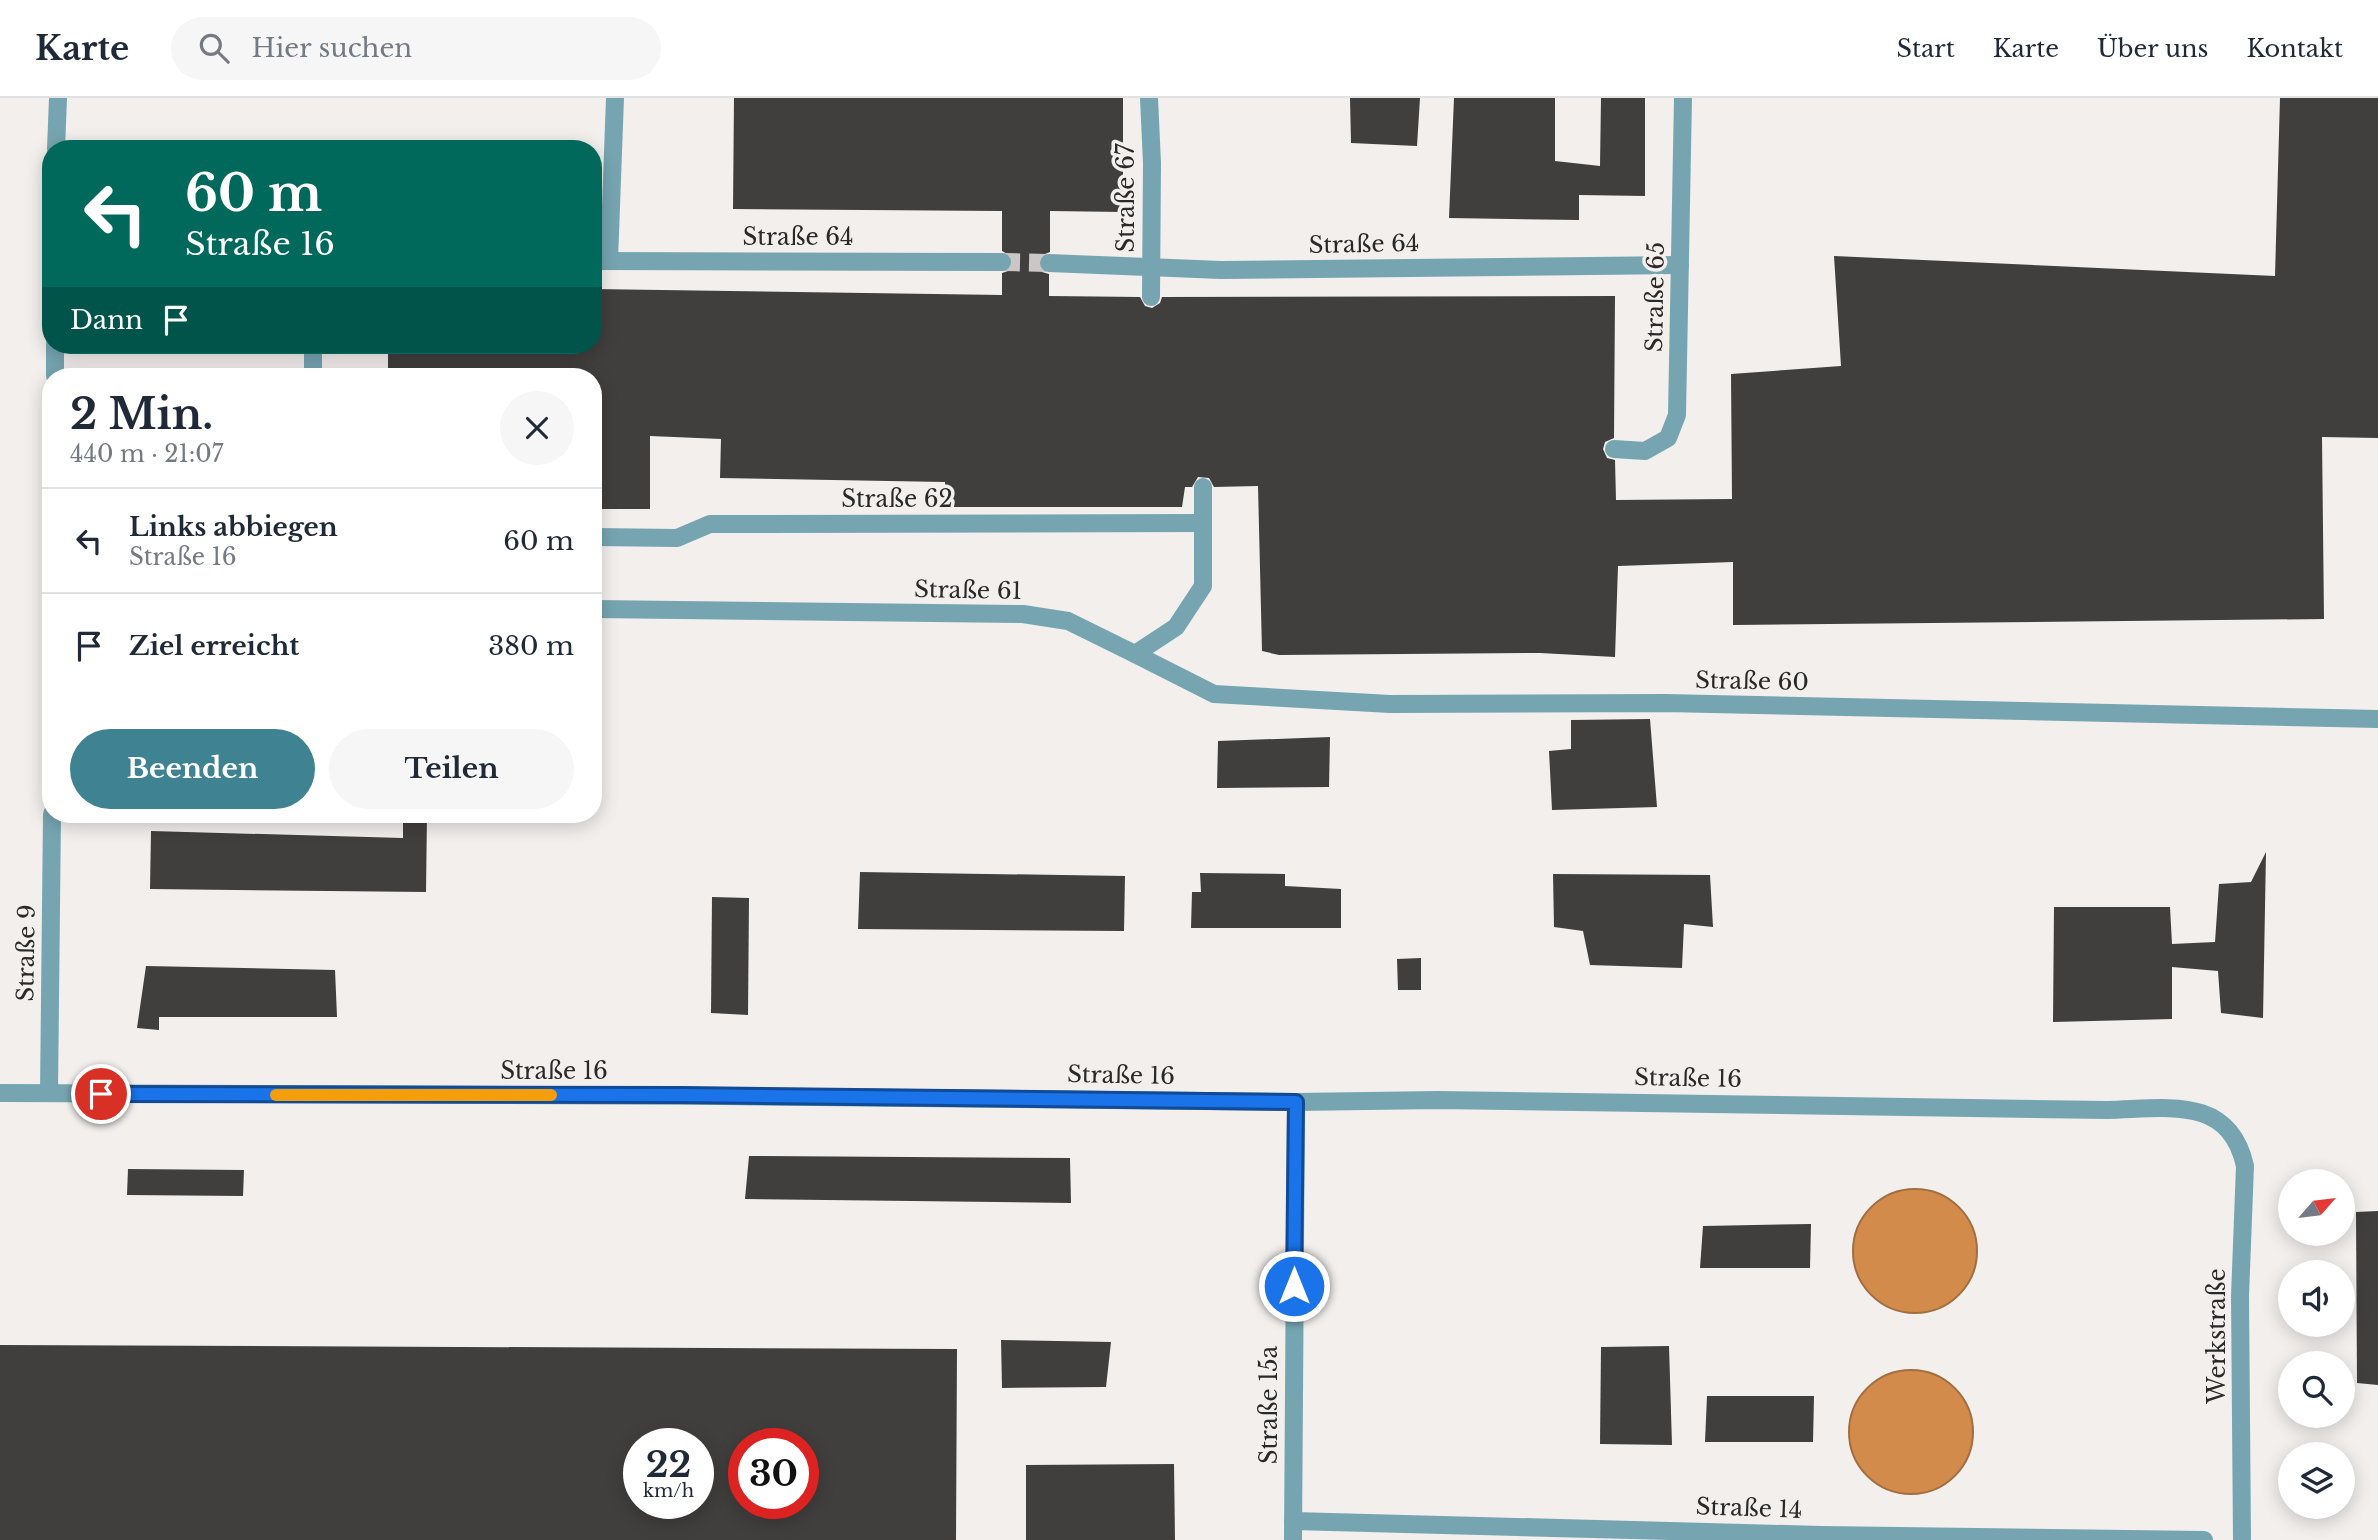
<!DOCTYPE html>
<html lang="de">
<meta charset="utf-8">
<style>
:root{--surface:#fff;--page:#f6f6f7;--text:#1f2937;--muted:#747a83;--line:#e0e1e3;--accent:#3f8392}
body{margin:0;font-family:"Libre Baskerville",serif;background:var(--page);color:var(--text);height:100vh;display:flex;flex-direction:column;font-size:26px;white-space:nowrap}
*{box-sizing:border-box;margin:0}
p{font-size:23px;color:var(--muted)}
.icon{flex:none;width:38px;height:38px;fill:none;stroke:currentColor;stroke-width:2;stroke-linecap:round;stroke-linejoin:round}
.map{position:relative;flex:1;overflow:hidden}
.sheet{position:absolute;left:42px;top:270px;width:560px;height:455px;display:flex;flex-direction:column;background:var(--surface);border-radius:28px;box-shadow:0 4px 18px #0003}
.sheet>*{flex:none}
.hud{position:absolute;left:42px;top:42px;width:560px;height:214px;border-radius:28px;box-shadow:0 4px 18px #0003;background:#00695c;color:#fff;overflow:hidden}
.needle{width:46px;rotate:62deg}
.tools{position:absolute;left:2278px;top:1071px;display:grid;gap:14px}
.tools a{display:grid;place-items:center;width:77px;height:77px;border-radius:50%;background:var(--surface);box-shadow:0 4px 18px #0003;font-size:35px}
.speed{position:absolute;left:623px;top:1330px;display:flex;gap:14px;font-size:35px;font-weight:700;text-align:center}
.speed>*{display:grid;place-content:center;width:91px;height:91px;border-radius:50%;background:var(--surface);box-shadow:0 4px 18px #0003;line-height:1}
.speed small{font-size:18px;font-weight:400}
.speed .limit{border:10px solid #d22;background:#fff;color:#111}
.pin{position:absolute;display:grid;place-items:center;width:60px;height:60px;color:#fff;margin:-30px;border:4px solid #fff;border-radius:50%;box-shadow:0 2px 7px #0007}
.me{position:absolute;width:77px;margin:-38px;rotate:0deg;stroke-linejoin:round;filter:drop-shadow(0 0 5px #0008)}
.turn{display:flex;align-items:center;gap:24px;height:147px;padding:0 28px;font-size:32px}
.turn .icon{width:91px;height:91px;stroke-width:2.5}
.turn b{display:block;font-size:49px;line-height:60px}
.then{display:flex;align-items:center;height:66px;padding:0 28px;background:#0003;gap:14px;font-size:26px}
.round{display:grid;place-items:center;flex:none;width:74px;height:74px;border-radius:37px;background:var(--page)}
.head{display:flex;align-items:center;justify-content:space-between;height:119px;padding:0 28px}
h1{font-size:42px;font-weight:700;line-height:52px}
.button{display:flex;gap:14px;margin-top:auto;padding:14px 28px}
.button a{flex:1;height:80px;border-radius:42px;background:var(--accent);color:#fff;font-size:28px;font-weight:700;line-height:80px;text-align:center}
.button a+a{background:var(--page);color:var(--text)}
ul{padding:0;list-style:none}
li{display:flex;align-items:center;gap:21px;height:105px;padding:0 28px;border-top:2px solid var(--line)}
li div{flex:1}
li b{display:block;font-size:26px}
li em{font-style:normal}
header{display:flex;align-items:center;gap:42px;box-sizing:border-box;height:98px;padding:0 35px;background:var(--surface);border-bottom:2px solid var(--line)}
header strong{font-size:33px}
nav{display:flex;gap:38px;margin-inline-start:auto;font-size:24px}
.search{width:490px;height:63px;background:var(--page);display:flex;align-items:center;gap:18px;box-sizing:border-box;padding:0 24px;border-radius:38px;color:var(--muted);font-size:26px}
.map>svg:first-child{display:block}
.water{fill:#d38b4b;stroke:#a06e40;stroke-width:2}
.building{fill:#413f3d;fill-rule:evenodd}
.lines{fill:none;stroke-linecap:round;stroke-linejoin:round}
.minor-tunnel{stroke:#cac7c6;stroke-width:18;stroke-dasharray:18 9;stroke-linecap:butt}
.minor{stroke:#76a5b1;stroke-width:18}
.route-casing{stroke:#114b97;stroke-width:18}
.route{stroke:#1a73e8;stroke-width:12}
.slow{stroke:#f59e0b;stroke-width:12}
.labels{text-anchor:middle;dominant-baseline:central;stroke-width:7;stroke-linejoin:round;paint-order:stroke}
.street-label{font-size:23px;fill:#2a2928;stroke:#f2efed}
</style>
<header>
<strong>Karte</strong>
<div class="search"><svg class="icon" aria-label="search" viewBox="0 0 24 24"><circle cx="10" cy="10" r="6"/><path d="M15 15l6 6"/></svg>Hier suchen</div>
<nav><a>Start</a><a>Karte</a><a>Über uns</a><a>Kontakt</a></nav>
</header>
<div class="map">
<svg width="2378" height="1442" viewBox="0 0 2378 1442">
<rect width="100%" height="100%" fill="#f2efed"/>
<g class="water">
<circle cx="1915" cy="1153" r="62"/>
<circle cx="1911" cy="1334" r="62"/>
</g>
<g class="building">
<polygon points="734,0 1123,0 1123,114 1050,113 1050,154 1040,158 1038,165 1042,174 1049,176 1049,198 1140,199 1145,208 1152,210 1160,205 1162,199 1615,198 1614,340 1605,344 1603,351 1607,360 1615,362 1616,402 1732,401 1731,276 1841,268 1834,158 2275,178 2280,0 2378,0 2378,340 2322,339 2324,521 1733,527 1733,464 1618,468 1615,559 1540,555 1279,557 1262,553 1258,388 1214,389 1209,380 1198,379 1192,389 1185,389 1182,409 946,409 945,384 720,380 721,341 650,338 650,411 593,411 593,278 388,278 388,247 593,247 593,191 1002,197 1002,175 1008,173 1013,165 1011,158 1002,153 1002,113 733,111"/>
<polygon points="1350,0 1420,0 1417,48 1351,45"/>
<polygon points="1454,0 1555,0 1555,63 1600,68 1601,0 1645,0 1645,98 1579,97 1579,122 1449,120"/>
<polygon points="1650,621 1657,709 1552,712 1549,653 1571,651 1571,622"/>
<polygon points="1330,639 1329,689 1217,690 1218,643"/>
<polygon points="403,716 427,716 426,794 150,791 151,733 403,740"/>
<polygon points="2266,754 2263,920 2221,915 2218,873 2172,869 2172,921 2053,924 2054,809 2170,809 2172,846 2215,844 2219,786 2251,784"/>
<polygon points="860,774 1125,778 1124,833 858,831"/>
<polygon points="1200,775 1285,776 1285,788 1341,791 1341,830 1191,830 1192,794 1201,794"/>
<polygon points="1553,776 1710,777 1713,829 1684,826 1682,870 1590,867 1583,833 1554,829"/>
<polygon points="712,799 749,800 748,917 711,915"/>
<polygon points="1421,860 1421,892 1398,892 1397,861"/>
<polygon points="146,868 335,872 337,919 159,919 159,932 137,930"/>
<polygon points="749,1058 1070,1060 1071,1105 745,1101"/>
<polygon points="128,1071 244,1072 243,1098 127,1097"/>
<polygon points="2378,1113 2378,1287 2357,1285 2356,1114"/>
<polygon points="1811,1126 1810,1170 1700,1170 1703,1128"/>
<polygon points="1001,1242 1111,1244 1106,1289 1002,1290"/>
<path d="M0,1247L957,1251L956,1442H0ZM639,1346H698V1405H639ZM744,1346H803V1405H744Z"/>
<polygon points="1669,1248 1672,1347 1600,1346 1601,1249"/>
<polygon points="1707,1298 1814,1298 1813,1344 1705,1344"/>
<polygon points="1174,1366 1175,1442 1026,1442 1026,1367"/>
</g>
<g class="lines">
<polyline class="minor-tunnel" points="1002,164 1049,165"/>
<g class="minor">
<polyline points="1149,0 1152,65 1151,199"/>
<polyline points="56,51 58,0"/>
<polyline points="593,163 1002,164"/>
<polyline points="609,163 615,0"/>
<polyline points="1049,165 1221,172 1680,167"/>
<polyline points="313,247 313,278"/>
<polyline points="55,278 55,247"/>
<polyline points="1614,351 1645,353 1668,340 1677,317 1683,0"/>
<polyline points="593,439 677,440 710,426 1203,425"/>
<polyline points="593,511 1023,516 1068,523 1135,556 1176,529 1203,488 1203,389"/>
<polyline points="1135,556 1214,596 1390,606 1665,605 2378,621"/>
<path d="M0,995L722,998L1296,1004L1438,1002L2107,1012C2165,1011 2229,996 2245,1068L2240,1198L2242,1442"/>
<polyline points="49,995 52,716"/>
<polyline points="1293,1423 1821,1437 2204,1442"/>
<polyline points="1293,1442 1296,1004"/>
</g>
</g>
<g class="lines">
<g class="route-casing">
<polyline id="route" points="101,996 682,997 1296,1004 1294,1188"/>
</g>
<use href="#route" class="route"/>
<polyline class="slow" points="276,997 551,997"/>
</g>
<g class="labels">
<g class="street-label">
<text transform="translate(1126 100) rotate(-90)">Straße 67</text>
<text x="798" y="139">Straße 64</text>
<text transform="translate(1364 146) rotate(-1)">Straße 64</text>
<text transform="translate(1655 199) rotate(-89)">Straße 65</text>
<text x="897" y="401">Straße 62</text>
<text transform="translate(968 492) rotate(1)">Straße 61</text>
<text transform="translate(1752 583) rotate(1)">Straße 60</text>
<text transform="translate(26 855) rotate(-89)">Straße 9</text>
<text x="554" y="973">Straße 16</text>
<text transform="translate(1121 977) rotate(1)">Straße 16</text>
<text transform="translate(1688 980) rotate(1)">Straße 16</text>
<text transform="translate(2217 1238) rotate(-90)">Werkstraße</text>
<text transform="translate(1269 1307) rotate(-90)">Straße 15a</text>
<text transform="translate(1749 1410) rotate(2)">Straße 14</text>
</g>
</g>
</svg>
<div class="tools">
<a><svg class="needle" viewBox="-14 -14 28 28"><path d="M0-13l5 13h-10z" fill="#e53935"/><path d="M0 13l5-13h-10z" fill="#747a83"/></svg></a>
<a><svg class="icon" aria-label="sound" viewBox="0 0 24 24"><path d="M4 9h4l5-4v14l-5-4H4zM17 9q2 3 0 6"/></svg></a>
<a><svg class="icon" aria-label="search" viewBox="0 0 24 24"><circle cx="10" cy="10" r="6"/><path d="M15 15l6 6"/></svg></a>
<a><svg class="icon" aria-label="layers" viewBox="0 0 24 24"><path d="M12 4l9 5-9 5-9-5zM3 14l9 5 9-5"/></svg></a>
</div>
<div class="speed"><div>22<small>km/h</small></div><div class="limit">30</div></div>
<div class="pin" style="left:101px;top:996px;background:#d93025"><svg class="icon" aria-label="arrive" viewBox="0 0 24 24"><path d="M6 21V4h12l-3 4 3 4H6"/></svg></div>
<svg class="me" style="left:1294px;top:1188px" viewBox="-20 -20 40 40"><circle r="17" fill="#1a73e8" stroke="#fff" stroke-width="3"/><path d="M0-11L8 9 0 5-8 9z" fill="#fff"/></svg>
<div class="hud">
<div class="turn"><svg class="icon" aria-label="left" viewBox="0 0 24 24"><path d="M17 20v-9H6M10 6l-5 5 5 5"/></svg><div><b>60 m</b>Straße 16</div></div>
<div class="then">Dann<svg class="icon" aria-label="arrive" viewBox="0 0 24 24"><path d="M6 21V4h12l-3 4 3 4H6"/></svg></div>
</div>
<section class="sheet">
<div class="head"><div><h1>2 Min.</h1><p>440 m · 21:07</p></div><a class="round"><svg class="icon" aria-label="close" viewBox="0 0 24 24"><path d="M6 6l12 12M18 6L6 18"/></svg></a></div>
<ul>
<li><svg class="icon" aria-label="left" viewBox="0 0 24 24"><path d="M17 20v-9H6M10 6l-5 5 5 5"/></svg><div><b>Links abbiegen</b><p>Straße 16</p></div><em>60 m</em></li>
<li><svg class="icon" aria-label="arrive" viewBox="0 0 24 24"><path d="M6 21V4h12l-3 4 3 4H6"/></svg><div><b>Ziel erreicht</b></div><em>380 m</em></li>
</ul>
<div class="button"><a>Beenden</a><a>Teilen</a></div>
</section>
</div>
